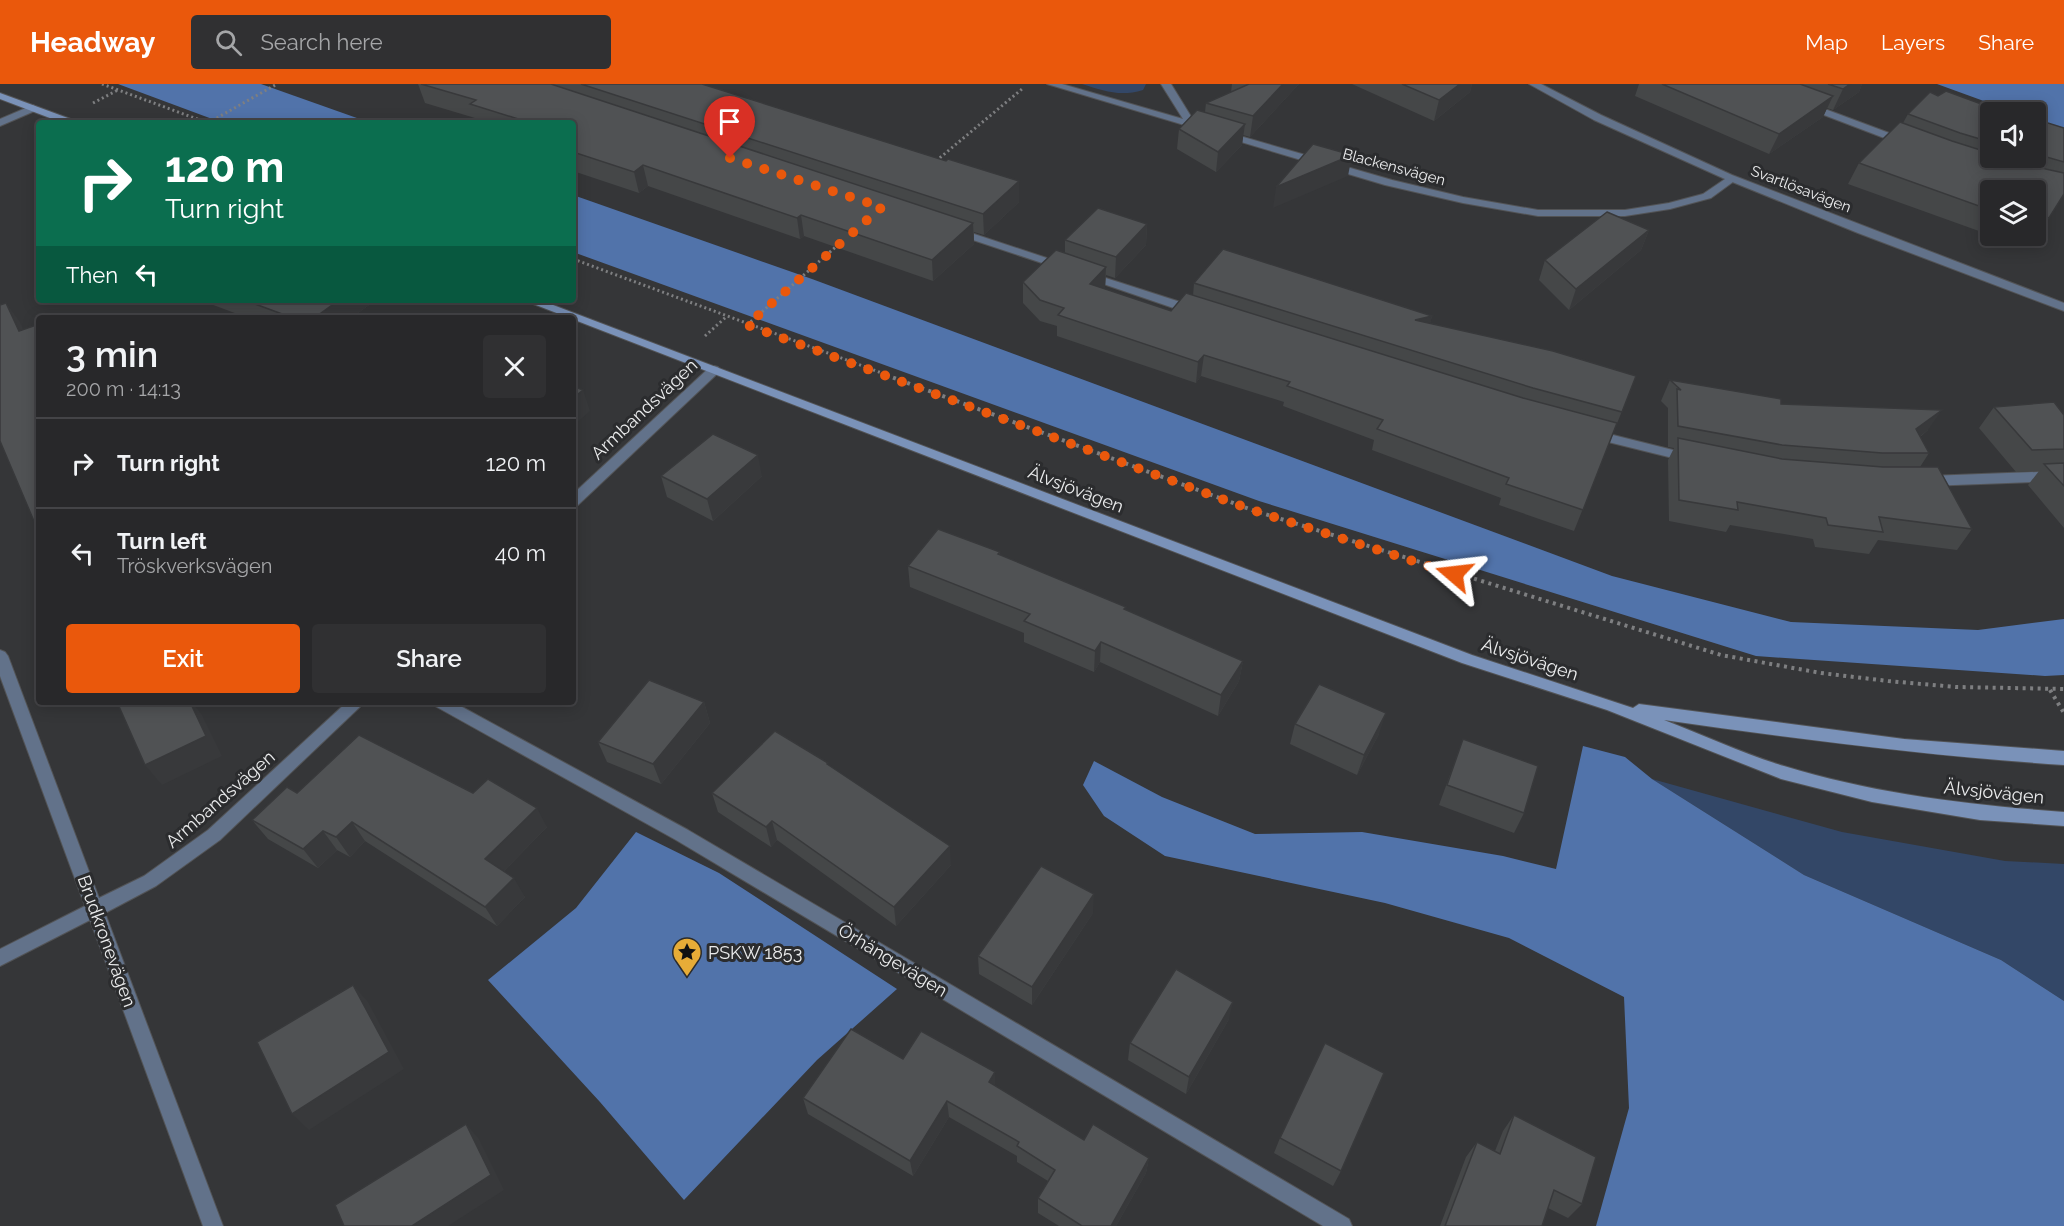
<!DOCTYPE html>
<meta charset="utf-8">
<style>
:root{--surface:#28282a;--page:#303032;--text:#f1f3f6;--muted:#a5a6a8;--line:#444447;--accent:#ea580c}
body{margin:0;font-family:Raleway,sans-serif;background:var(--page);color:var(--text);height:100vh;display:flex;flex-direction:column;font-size:22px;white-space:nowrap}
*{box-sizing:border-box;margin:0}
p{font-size:20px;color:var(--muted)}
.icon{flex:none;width:33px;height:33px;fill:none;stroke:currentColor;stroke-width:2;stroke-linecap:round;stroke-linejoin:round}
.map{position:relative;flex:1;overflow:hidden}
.details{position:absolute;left:36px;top:231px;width:540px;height:390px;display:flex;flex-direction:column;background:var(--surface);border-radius:6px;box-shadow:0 3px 15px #0003,0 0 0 2px var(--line)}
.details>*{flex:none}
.top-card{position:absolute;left:36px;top:36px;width:540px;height:183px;border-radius:6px;box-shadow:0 3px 15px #0003,0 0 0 2px var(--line);background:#0b6e4f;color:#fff;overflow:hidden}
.controls{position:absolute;left:1980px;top:18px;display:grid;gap:12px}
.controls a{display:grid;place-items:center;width:66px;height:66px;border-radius:6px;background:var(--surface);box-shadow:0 3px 15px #0003,0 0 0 2px var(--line);font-size:30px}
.pin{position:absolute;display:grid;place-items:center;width:51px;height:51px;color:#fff;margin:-62px -26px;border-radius:50% 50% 50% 0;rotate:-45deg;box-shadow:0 0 6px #0007}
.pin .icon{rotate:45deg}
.me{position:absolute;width:66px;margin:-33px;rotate:287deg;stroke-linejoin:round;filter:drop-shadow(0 0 4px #0008)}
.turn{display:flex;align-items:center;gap:21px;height:126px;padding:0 30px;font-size:27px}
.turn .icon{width:78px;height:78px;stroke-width:2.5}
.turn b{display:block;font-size:42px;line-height:51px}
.then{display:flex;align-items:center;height:57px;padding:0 30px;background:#0003;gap:12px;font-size:22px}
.round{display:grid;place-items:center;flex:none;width:63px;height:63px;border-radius:6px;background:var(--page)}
.summary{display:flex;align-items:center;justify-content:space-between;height:102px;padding:0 30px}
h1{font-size:36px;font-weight:600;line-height:45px}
.primary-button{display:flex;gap:12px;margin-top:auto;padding:12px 30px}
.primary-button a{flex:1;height:69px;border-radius:6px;background:var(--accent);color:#fff;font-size:24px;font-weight:600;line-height:69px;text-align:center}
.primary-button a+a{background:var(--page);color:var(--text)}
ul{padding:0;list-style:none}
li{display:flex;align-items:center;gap:18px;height:90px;padding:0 30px;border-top:2px solid var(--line)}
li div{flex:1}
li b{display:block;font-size:22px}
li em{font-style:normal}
header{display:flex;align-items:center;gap:36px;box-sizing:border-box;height:84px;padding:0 30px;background:var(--accent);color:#fff}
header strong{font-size:28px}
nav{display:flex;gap:33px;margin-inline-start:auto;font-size:21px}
.search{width:420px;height:54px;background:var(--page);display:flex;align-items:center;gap:15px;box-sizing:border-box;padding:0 21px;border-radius:6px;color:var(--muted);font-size:22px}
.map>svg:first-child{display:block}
.green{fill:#334767}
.forest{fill:#5173aa}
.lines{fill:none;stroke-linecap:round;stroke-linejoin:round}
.minor-casing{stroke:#525355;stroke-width:2}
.tertiary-casing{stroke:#525355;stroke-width:2}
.secondary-casing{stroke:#525355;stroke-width:2}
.path-far1{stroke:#7e7f81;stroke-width:3;stroke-dasharray:2 3;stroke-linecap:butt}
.path{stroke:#7e7f81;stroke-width:4;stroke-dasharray:3 4.5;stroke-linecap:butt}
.minor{fill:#62728a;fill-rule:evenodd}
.tertiary{fill:#62728a;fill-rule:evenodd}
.secondary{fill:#7a92b9;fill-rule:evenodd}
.wall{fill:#454748}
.shaded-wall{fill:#38393b}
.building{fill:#505254;stroke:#38393b;stroke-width:1.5}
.route{stroke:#ea580c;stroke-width:10;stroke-dasharray:0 18}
.labels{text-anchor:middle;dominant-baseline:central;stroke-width:6;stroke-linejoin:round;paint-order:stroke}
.far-street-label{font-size:15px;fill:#ebeced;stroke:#2b2c2e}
.street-label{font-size:18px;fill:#ebeced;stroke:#2b2c2e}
.poi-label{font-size:18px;fill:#ebeced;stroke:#2b2c2e;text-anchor:start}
</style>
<header>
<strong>Headway</strong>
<div class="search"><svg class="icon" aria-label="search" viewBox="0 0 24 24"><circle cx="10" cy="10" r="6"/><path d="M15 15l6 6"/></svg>Search here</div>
<nav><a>Map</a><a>Layers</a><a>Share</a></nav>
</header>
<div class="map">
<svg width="2064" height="1142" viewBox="0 0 2064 1142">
<rect width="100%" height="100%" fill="#353638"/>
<g class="green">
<path d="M1082,0H1146L1143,6C1120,13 1104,7 1082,0Z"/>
<polygon points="1652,695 1842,748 2005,777 2064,780 2064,917 2001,876 1804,791"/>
</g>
<g class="forest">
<polygon points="118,0 261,0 371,39 223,39"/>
<polygon points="1937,0 2064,0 2064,45 2036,36 2036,28 2014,28"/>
<polygon points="573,111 812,195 1612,492 1791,538 1978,546 2064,535 2064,591 2045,592 1756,572 1259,417 573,168"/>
<polygon points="1583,662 1625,673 1652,695 1804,791 2001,876 2064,917 2064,1142 1596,1142 1629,1024 1624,913 1509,854 1385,819 1165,772 1104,732 1083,701 1094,677 1162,713 1255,750 1362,748 1503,772 1556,785"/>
<polygon points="636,748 719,789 897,905 817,976 684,1116 600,1018 488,896 576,824"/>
</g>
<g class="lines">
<g class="minor-casing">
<g id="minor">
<polygon points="1047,0 1062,0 1183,35 1161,0 1171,0 1195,39 1392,96 1463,113 1538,126 1625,126 1669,119 1703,110 1728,93 1732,92 1737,95 1711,114 1670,125 1625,132 1538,132 1463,119 1385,101"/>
<polygon points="1806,18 1908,56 1909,58 1900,60 1803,23 1801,21"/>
<polygon points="33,21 38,24 37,26 0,42 0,35"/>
<polygon points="956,144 1068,181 1070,183 1064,186 1060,185 952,149 950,147"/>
<polygon points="1087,188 1199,224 1201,227 1195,231 1191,230 1083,193 1081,191"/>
<polygon points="714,282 718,283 720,286 718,289 578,421 573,423 573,410 710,283"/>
<polygon points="1593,346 1689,370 1696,374 1689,378 1588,353 1587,350"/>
<polygon points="2064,387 2064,397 1928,402 1921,397 1928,392"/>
<polygon points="0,566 5,568 8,572 99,814 144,792 208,746 347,618 365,618 220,756 156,802 105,829 223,1142 203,1142 90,836 0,882 0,865 85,822 0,592"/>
<polygon points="432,618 453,618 688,746 1349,1135 1352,1142 1323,1142 676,756 435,622"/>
</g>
</g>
<g class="tertiary-casing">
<polygon id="tertiary" points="1529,0 1541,0 1601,31 1732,91 2064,219 2064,227 1858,149 1725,95 1594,36"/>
</g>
<g class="secondary-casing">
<g id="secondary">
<polygon points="0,9 76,37 77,39 63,39 0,15"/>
<path d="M523,216H540L1472,571L1633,624L1639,620L1904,655L2064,667V681C1930,672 1797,655 1664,636C1704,651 1743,670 1784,682C1875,710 1970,721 2064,728V742L1980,736L1872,718L1781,695L1607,626L1462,579Z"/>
</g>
</g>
<g class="path-far1">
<polyline points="102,0 208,39"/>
<polyline points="93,19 118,6"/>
<polyline points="208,39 277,0"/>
<polyline points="936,77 1022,5"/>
<polyline points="573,175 890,292"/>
<polyline points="747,241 839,160"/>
<polyline points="705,252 726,233"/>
</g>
<g class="path">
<polyline points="886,291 1252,426 1721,571 1821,589 1888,597 1956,603 2064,605"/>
<polyline points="2050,606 2064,629"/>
</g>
<use href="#minor" class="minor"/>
<use href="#tertiary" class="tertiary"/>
<use href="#secondary" class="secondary"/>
</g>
<g class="wall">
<polygon points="418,0 702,0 1019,118 984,151 974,148 974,160 933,197 804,152 800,155 648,102 639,109 573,87 573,39 476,39 475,34 425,19"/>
<polygon points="1232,0 1299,0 1250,53 1243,51 1242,61 1216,88 1177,65 1179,45 1205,28 1206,19 1231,8"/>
<polygon points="1352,0 1472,0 1470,8 1434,37"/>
<polygon points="1639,0 1862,0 1859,8 1833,26 1827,24 1823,33 1769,70 1635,12"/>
<polygon points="1990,28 1990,74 2036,74 2036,38 2064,44 2064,110 2036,155 2027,152 2036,152 2036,106 1990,106 1990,151 1848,100 1859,79 1903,39 1908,30"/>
<polygon points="1147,140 1146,161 1115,194 1106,191 1105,204 1104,205 1171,227 1193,212 1194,199 1432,232 1430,239 1636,292 1574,447 1499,421 1501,414 1372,366 1374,356 1283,322 1284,318 1201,292 1196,299 1057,252 1057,242 1040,237 1023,219 1023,198 1065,169 1065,156"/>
<polygon points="1649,146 1641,166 1569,226 1539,196 1545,176"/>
<polygon points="1991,152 2025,152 2017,161"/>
<polygon points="200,216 367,216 369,221 351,234 248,234"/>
<polygon points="1670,296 1781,320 1928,346 1920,353 1929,369 1920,383 1972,445 1957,466 1878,456 1869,470 1815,463 1813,455 1730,441 1726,448 1669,437 1668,376 1674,364 1668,363 1668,324 1661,317"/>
<polygon points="1994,323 2064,331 2064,444 2028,401 2039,387 2016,388 1979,344"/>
<polygon points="661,392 762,392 713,437 667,413"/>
<polygon points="1000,468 1000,471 1243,577 1239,597 1218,632 1100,578 1094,588 1024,558 1024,549 910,503 908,482"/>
<polygon points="704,618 710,639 661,700 607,678 598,658"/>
<polygon points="1295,640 1379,650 1357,691 1290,660"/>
<polygon points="1463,655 1524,729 1514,749 1439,721"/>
<polygon points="829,682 951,781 896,842 777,756 771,763 718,728 712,709"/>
<polygon points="297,709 473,709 547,743 504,787 525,813 497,842 365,757 350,773 337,766 318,784 268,755 252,736"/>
<polygon points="1093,829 1032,921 979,890 978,872"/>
<polygon points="1229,935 1186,1010 1128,976 1130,959"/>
<polygon points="903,975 995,1002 1084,1056 1149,1074 1146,1089 1116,1142 1059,1142 1038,1129 1038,1114 1048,1097 1017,1078 1017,1072 949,1033 913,1092 808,1030 803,1014"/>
<polygon points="1514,1031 1582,1120 1568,1134 1548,1124 1542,1142 1440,1142 1466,1073 1477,1058 1495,1067 1503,1047"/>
<polygon points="1280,1054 1341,1087 1333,1102 1274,1069"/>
</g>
<g class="shaded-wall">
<polygon points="1283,0 1299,0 1250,53 1253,32"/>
<polygon points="1460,0 1472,0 1470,8 1434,37 1439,16"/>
<polygon points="1850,0 1862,0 1859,8 1833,26 1843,5"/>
<polygon points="1833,12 1823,33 1769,70 1779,50"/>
<polygon points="1245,40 1242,61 1216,88 1218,68"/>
<polygon points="1352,71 1348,92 1273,124 1276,103"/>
<polygon points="643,81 648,102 639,109 634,88"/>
<polygon points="1019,97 1019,118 984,151 983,130"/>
<polygon points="801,131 804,152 800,155 797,134"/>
<polygon points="973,139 974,160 933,197 932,176"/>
<polygon points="1147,140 1146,161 1115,194 1116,173"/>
<polygon points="1649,146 1641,166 1569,226 1576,205"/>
<polygon points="1106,183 1105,204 1089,221 1090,200"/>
<polygon points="339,216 367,216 369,221 351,234 314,234"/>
<polygon points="6,219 20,238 33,266 19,247"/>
<polygon points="1432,232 1427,253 1415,236"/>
<polygon points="1204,271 1201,292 1196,299 1198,278"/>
<polygon points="583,306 590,327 573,342 573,314"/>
<polygon points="1942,326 1928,346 1903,366 1916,345"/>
<polygon points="758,371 762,392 713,437 707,415"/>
<polygon points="1101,558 1100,578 1094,588 1095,567"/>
<polygon points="1243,577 1239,597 1218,632 1221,611"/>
<polygon points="190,618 192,618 202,631 222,672 162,701 145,681"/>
<polygon points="704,618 710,639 661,700 653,680"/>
<polygon points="1386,629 1379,650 1357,691 1364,671"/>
<polygon points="537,724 547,743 496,795 485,775"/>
<polygon points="772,737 777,756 771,763 766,743"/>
<polygon points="352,738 365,757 350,773 336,753"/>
<polygon points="323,747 337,766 318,784 303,765"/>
<polygon points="950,762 951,781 896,842 894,823"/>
<polygon points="514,794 525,813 497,842 485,823"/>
<polygon points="1094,810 1093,829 1032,921 1032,903"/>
<polygon points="353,901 368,918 404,985 309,1046 292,1030"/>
<polygon points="1233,918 1229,935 1186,1010 1189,993"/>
<polygon points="995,988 995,1004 989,998"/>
<polygon points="947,1017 949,1033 913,1092 910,1077"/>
<polygon points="466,1040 479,1055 504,1106 448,1142 412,1142"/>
<polygon points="1149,1074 1146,1089 1116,1142 1111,1142"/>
</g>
<g class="building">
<polygon points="421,0 551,0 973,139 932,176 801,131 797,134 643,81 634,88 573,68 573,39 531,39 470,20 476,16"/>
<polygon points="581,0 702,0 946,77 948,75 1019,97 983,130"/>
<polygon points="1249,0 1283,0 1253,32 1206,19"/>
<polygon points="1402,0 1460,0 1439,16"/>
<polygon points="1662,0 1800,0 1833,12 1779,50"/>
<polygon points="1828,0 1850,0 1843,5"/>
<polygon points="1946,7 2003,28 1990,28 1990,58 1960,49 1908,30 1930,8 1938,12"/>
<polygon points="1197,26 1245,40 1218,68 1179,45"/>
<polygon points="1900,38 1952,57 1990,69 1990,74 2004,74 2032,82 2064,89 2064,110 2049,134 2039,130 2036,134 2036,106 1990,106 1990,126 1859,79"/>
<polygon points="2036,38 2043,40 2045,38 2064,44 2064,78 2036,70"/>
<polygon points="1313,60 1352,71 1276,103"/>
<polygon points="1098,124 1147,140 1116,173 1065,156"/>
<polygon points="1607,128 1649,146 1576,205 1545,176"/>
<polygon points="1223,165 1432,232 1415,236 1553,267 1636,292 1622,328 1533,304 1194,199"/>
<polygon points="1056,166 1106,183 1090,200 1171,227 1186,209 1523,314 1617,339 1583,426 1506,400 1509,394 1377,345 1383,336 1287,302 1290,298 1204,271 1198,278 1058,231 1064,224 1040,216 1023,198"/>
<polygon points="244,216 339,216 314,234 293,234"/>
<polygon points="6,219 19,247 39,240 39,449 0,357 0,221"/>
<polygon points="1670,296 1781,315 1781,320 1942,326 1916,345 1929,369 1882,369 1782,361 1678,342 1677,305 1681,306"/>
<polygon points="573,302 583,306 573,314"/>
<polygon points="2054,318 2064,331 2064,365 2032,366 1994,323"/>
<polygon points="713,350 758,371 707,415 661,392"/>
<polygon points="1678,354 1782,375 1883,383 1938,383 1972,445 1879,433 1883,448 1828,441 1826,434 1737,418 1738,426 1679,416"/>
<polygon points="2064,379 2064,402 2044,380"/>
<polygon points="938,445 1000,468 998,470 1126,523 1124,525 1243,577 1221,611 1101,558 1095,567 1024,537 1030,530 908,482"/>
<polygon points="649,596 704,618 653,680 598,658"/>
<polygon points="1319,600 1386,629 1364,671 1295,640"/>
<polygon points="117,618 190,618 206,652 145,681"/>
<polygon points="775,647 828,679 827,680 950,762 894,823 772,737 766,743 712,709"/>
<polygon points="359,651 473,709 488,695 537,724 485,775 514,794 485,823 352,738 336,753 323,747 303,765 252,736 287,703 297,709"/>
<polygon points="1463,655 1538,682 1524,729 1447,701"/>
<polygon points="1041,782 1094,810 1032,903 978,872"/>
<polygon points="1176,885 1233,918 1189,993 1130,959"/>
<polygon points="353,901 389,968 292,1030 257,958"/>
<polygon points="851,945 903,975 921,947 995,988 989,998 1084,1056 1093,1040 1149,1074 1111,1142 1082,1142 1038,1114 1055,1086 1017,1062 1019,1058 947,1017 910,1077 803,1014"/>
<polygon points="1325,959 1384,989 1341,1087 1280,1054"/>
<polygon points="1514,1031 1596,1073 1582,1120 1554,1106 1542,1142 1445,1142 1477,1058 1500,1070"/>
<polygon points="466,1040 491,1091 412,1142 344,1142 335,1121"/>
</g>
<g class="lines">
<polyline class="route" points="730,74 882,123 747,241 1252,426 1454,490"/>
</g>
<defs>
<g id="sight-pin" transform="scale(1.5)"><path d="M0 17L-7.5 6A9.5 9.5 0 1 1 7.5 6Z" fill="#e7ac37" stroke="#2b2c2e"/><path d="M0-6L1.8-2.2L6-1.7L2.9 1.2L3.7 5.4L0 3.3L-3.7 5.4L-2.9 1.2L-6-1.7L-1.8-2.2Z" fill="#111"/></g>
</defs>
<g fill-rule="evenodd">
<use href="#sight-pin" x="687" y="868"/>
</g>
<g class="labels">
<g class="far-street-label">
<text transform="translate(1394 83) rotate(15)">Blackensvägen</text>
<text transform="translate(1801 105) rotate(21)">Svartlösavägen</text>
</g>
<g class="street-label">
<text transform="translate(644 325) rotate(-43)">Armbandsvägen</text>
<text transform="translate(1076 405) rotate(21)">Älvsjövägen</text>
<text transform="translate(1530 575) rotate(18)">Älvsjövägen</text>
<text transform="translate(1994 708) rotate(6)">Älvsjövägen</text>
<text transform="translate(220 715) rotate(-41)">Armbandsvägen</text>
<text transform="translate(107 857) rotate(70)">Brudkronevägen</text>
<text transform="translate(893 876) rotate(31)">Örhängevägen</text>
</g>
<g class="poi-label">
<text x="708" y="868">PSKW 1853</text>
</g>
</g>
</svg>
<div class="controls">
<a><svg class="icon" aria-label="sound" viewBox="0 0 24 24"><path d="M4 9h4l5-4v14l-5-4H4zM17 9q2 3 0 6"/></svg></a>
<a><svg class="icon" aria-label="layers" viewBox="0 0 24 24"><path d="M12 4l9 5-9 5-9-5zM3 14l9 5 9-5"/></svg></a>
</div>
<div class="pin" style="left:730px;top:74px;background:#d93025"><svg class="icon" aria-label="arrive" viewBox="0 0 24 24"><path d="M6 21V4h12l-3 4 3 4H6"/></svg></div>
<svg class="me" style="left:1454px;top:490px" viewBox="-20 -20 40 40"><path d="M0-17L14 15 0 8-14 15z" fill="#ea580c" stroke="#fff" stroke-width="4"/></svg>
<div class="top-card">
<div class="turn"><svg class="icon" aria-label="right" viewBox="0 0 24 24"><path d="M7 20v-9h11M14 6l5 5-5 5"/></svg><div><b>120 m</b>Turn right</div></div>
<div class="then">Then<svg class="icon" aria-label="left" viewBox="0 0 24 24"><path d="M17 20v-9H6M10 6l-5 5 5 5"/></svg></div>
</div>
<section class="details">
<div class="summary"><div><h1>3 min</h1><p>200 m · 14:13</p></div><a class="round"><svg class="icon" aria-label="close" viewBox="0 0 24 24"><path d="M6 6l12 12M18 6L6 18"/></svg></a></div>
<ul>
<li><svg class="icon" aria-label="right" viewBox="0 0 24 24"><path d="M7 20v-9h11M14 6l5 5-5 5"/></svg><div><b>Turn right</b></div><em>120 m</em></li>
<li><svg class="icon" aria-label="left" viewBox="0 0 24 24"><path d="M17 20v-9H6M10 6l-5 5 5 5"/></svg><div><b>Turn left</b><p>Tröskverksvägen</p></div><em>40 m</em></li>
</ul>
<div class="primary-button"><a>Exit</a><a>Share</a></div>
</section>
</div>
